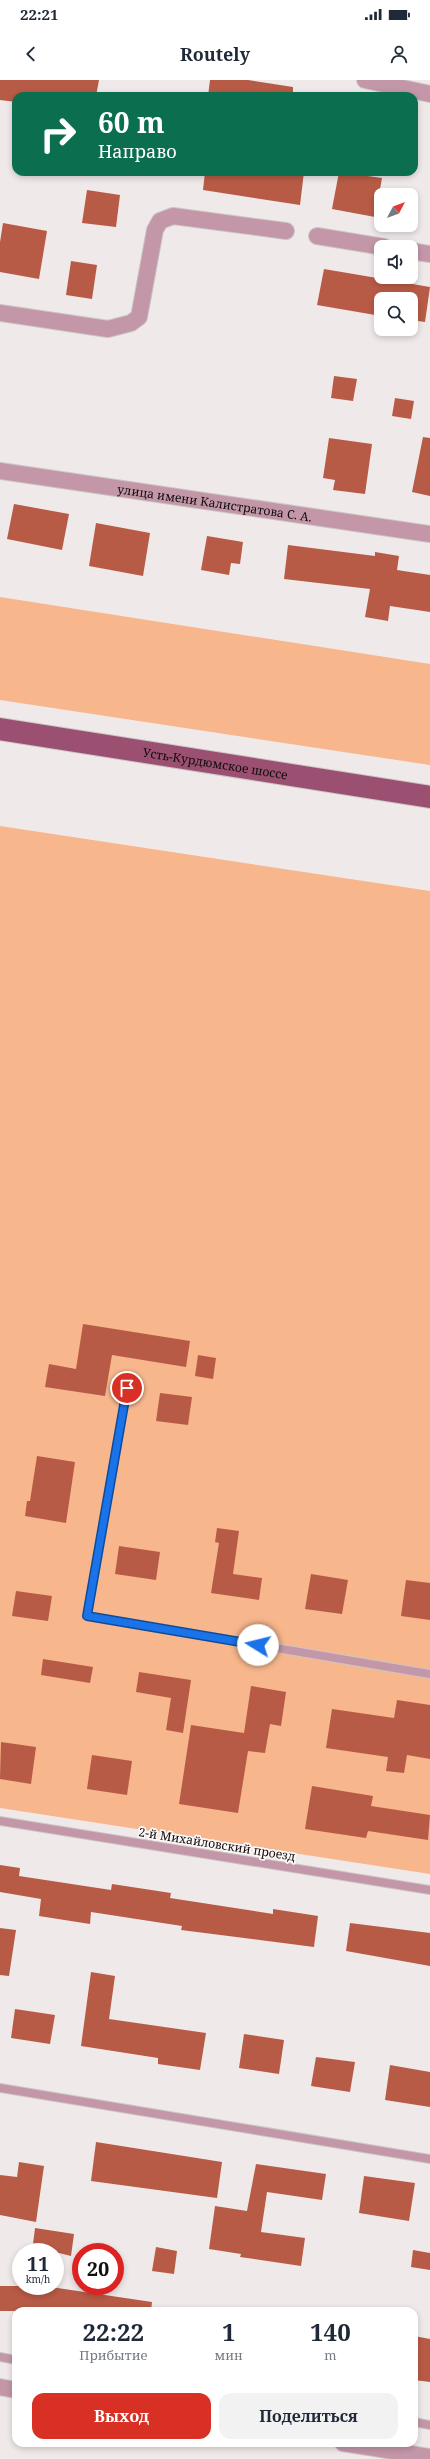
<!DOCTYPE html>
<html lang="ru">
<meta charset="utf-8">
<style>
:root{--surface:#fff;--page:#f2f2f3;--text:#1f2937;--muted:#747a83;--accent:#d93025}
body{margin:0;font-family:"Noto Serif",serif;background:var(--page);color:var(--text);height:100vh;display:flex;flex-direction:column;font-size:15px;white-space:nowrap}
*{box-sizing:border-box;margin:0}
p{font-size:13px;color:var(--muted)}
.icon{flex:none;width:22px;height:22px;fill:none;stroke:currentColor;stroke-width:2;stroke-linecap:round;stroke-linejoin:round}
.map{position:relative;flex:1;overflow:hidden}
.details{position:absolute;left:12px;top:2227px;width:406px;height:140px;display:flex;flex-direction:column;background:var(--surface);border-radius:12px;box-shadow:0 2px 6px #0003}
.details>*{flex:none}
.hud{position:absolute;left:12px;top:12px;width:406px;height:84px;border-radius:12px;box-shadow:0 2px 6px #0003;background:#0b6e4f;color:#fff;overflow:hidden}
.needle{width:26px;rotate:49deg}
.tools{position:absolute;left:374px;top:108px;display:grid;gap:8px}
.tools a{display:grid;place-items:center;width:44px;height:44px;border-radius:8px;background:var(--surface);box-shadow:0 2px 6px #0003;font-size:20px}
.speed{position:absolute;left:12px;top:2163px;display:flex;gap:8px;font-size:20px;font-weight:700;text-align:center}
.speed>*{display:grid;place-content:center;width:52px;height:52px;border-radius:50%;background:var(--surface);box-shadow:0 2px 6px #0003;line-height:1}
.speed small{font-size:10px;font-weight:400}
.speed .limit{border:6px solid #d22;background:#fff;color:#111}
.pin{position:absolute;display:grid;place-items:center;width:34px;height:34px;color:#fff;margin:-17px;border:2px solid #fff;border-radius:50%;box-shadow:0 1px 4px #0007}
.me{position:absolute;width:44px;margin:-22px;rotate:279deg;stroke-linejoin:round;filter:drop-shadow(0 0 3px #0008)}
.turn{display:flex;align-items:center;gap:14px;height:84px;padding:0 20px;font-size:18px}
.turn .icon{width:52px;height:52px;stroke-width:2.5}
.turn b{display:block;font-size:28px;line-height:34px}
.eta{display:flex;justify-content:space-evenly;align-items:center;height:68px;text-align:center}
.eta b{font-size:24px;font-weight:700;line-height:28px}
.action{display:flex;gap:8px;margin-top:auto;padding:8px 20px}
.action a{flex:1;height:46px;border-radius:12px;background:var(--accent);color:#fff;font-size:16px;font-weight:700;line-height:46px;text-align:center}
.action a+a{background:var(--page);color:var(--text)}
.status{display:flex;justify-content:space-between;align-items:center;height:28px;padding:0 20px;background:var(--surface);direction:ltr}
.status svg{height:11px;fill:currentColor}
header{display:flex;justify-content:space-between;align-items:center;height:52px;padding:0 20px;background:var(--surface);font-size:18px;font-weight:700}
.map>svg:first-child{display:block}
.green{fill:#f7b68c}
.building{fill:#b85b46}
.lines{fill:none;stroke-linecap:round;stroke-linejoin:round}
.service-casing{stroke:#ccc6c6;stroke-width:10}
.minor-casing{stroke:#ccc6c6;stroke-width:18}
.primary-casing{stroke:#ccc6c6;stroke-width:24}
.service{stroke:#c397a8;stroke-width:8}
.minor{stroke:#c397a8;stroke-width:16}
.primary{stroke:#9b5071;stroke-width:22}
.route-casing{stroke:#114b97;stroke-width:10}
.route{stroke:#1a73e8;stroke-width:7}
.labels{text-anchor:middle;dominant-baseline:central;stroke-width:3.5;stroke-linejoin:round;paint-order:stroke}
.street-label{font-size:12px;fill:#0e0c0c;stroke:#fdf6f6}
</style>
<div class="status"><b>22:21</b><svg viewBox="0 0 49 12"><path d="M0 12V9h3v3zM5 12V6h3v6zM10 12V3h3v9zM15 12V0h3v12zM26 1h20v11H26zM47 4h2v5h-2z"/></svg></div>
<header><svg class="icon" aria-label="back" viewBox="0 0 24 24"><path d="M15 5l-7 7 7 7"/></svg>Routely<svg class="icon" aria-label="person" viewBox="0 0 24 24"><circle cx="12" cy="8" r="4"/><path d="M4 21q1-7 8-7t8 7"/></svg></header>
<div class="map">
<svg width="430" height="2379" viewBox="0 0 430 2379">
<rect width="100%" height="100%" fill="#f0e9e9"/>
<g class="green">
<polygon points="0,517 430,584 430,685 0,620"/>
<polygon points="0,746 430,811 430,1794 0,1728"/>
</g>
<g class="building">
<polygon points="0,0 99,0 96,16 16,16 16,22 0,20"/>
<polygon points="210,0 248,0 293,7 293,16 208,16"/>
<polygon points="205,92 304,92 300,125 203,110"/>
<polygon points="339,92 382,98 375,137 332,129"/>
<polygon points="87,110 120,115 116,147 82,143"/>
<polygon points="3,143 47,151 39,199 0,192 0,162"/>
<polygon points="71,181 97,185 92,219 66,215"/>
<polygon points="324,189 430,207 425,242 411,240 411,219 381,219 381,236 317,225"/>
<polygon points="334,296 357,299 353,321 331,318"/>
<polygon points="395,318 414,321 411,339 392,336"/>
<polygon points="423,357 430,358 430,416 412,412"/>
<polygon points="329,358 372,364 365,414 333,410 335,400 323,398"/>
<polygon points="14,424 69,434 62,470 7,459"/>
<polygon points="96,443 150,453 143,496 89,486"/>
<polygon points="207,456 243,462 240,484 231,483 229,495 201,490"/>
<polygon points="288,465 375,476 375,472 399,476 397,490 430,495 430,532 390,526 388,541 365,537 370,509 284,499"/>
<polygon points="83,1244 190,1261 186,1287 112,1275 105,1316 45,1307 49,1284 76,1289"/>
<polygon points="198,1275 216,1278 213,1299 195,1296"/>
<polygon points="160,1313 192,1317 188,1345 156,1341"/>
<polygon points="37,1376 75,1382 66,1443 25,1436 27,1421 30,1421"/>
<polygon points="217,1448 239,1451 233,1494 262,1498 259,1520 211,1513 219,1463 215,1462"/>
<polygon points="119,1466 160,1472 156,1500 115,1494"/>
<polygon points="311,1494 348,1500 342,1534 305,1529"/>
<polygon points="406,1500 430,1503 430,1540 401,1536"/>
<polygon points="16,1511 52,1516 48,1541 12,1536"/>
<polygon points="43,1579 93,1587 90,1603 41,1595"/>
<polygon points="139,1592 191,1600 183,1653 166,1650 171,1618 136,1612"/>
<polygon points="251,1606 286,1612 281,1646 270,1644 265,1673 248,1671 238,1733 179,1724 191,1645 244,1653"/>
<polygon points="397,1620 430,1625 430,1679 407,1675 404,1693 386,1691 388,1677 326,1668 332,1629 394,1638"/>
<polygon points="1,1662 36,1667 31,1704 0,1699"/>
<polygon points="92,1675 132,1681 127,1715 87,1709"/>
<polygon points="312,1706 373,1716 371,1726 430,1735 428,1760 368,1751 366,1758 305,1749"/>
<polygon points="0,1785 20,1788 19,1796 111,1810 112,1804 171,1813 170,1818 273,1834 273,1829 318,1836 314,1867 181,1850 182,1846 91,1832 90,1844 39,1836 41,1819 0,1812"/>
<polygon points="350,1843 430,1853 430,1886 346,1871"/>
<polygon points="0,1848 16,1850 9,1896 0,1895"/>
<polygon points="91,1892 115,1896 109,1939 206,1953 200,1990 158,1984 158,1978 81,1966"/>
<polygon points="15,1929 55,1935 50,1964 11,1958"/>
<polygon points="244,1954 284,1960 279,1994 239,1988"/>
<polygon points="316,1977 355,1982 350,2012 311,2006"/>
<polygon points="390,1985 430,1992 430,2027 385,2020"/>
<polygon points="96,2062 222,2082 217,2118 91,2101"/>
<polygon points="19,2082 44,2086 36,2142 0,2135 0,2095 17,2097"/>
<polygon points="256,2084 326,2094 322,2120 267,2112 261,2152 305,2158 301,2186 240,2177 241,2174 209,2169 215,2126 247,2131"/>
<polygon points="364,2096 415,2103 409,2141 359,2133"/>
<polygon points="35,2148 74,2154 71,2176 55,2172 32,2172"/>
<polygon points="156,2167 177,2171 174,2194 152,2191"/>
<polygon points="413,2170 430,2173 430,2190 411,2187"/>
<polygon points="0,2206 44,2206 152,2222 151,2231 0,2231"/>
<polygon points="414,2256 430,2259 430,2302 414,2300"/>
</g>
<g class="lines">
<g class="service-casing">
<g id="service">
<polyline points="127,1308 87,1536 430,1594"/>
<polyline points="0,1741 430,1810"/>
<polyline points="0,2008 430,2079"/>
<polyline points="0,2277 16,2280"/>
<polyline points="414,2342 430,2345"/>
</g>
</g>
<g class="minor-casing">
<g id="minor">
<polyline points="365,0 430,14"/>
<polyline points="317,156 384,167"/>
<polyline points="411,171 430,174"/>
<polyline points="0,233 108,249 131,243 139,237 155,150 160,141 173,136 286,151"/>
<path id="s1" d="M0,391L430,454"/>
<polyline points="0,2307 16,2310"/>
<polyline points="343,2363 430,2377"/>
</g>
</g>
<g class="primary-casing">
<g id="primary">
<path id="s2" d="M0,649L430,717"/>
</g>
</g>
<use href="#service" class="service"/>
<use href="#minor" class="minor"/>
<use href="#primary" class="primary"/>
</g>
<g class="lines">
<g class="route-casing">
<polyline id="route" points="127,1308 87,1536 258,1565"/>
</g>
<use href="#route" class="route"/>
</g>
<g class="labels">
<g class="street-label">
<text stroke="none"><textPath href="#s1" startOffset="217">улица имени Калистратова С. А.</textPath></text>
<text stroke="none"><textPath href="#s2" startOffset="218">Усть-Курдюмское шоссе</textPath></text>
<text transform="translate(217 1764) rotate(9)">2-й Михайловский проезд</text>
</g>
</g>
</svg>
<div class="tools">
<a><svg class="needle" viewBox="-14 -14 28 28"><path d="M0-13l5 13h-10z" fill="#e53935"/><path d="M0 13l5-13h-10z" fill="#747a83"/></svg></a>
<a><svg class="icon" aria-label="sound" viewBox="0 0 24 24"><path d="M4 9h4l5-4v14l-5-4H4zM17 9q2 3 0 6"/></svg></a>
<a><svg class="icon" aria-label="search" viewBox="0 0 24 24"><circle cx="10" cy="10" r="6"/><path d="M15 15l6 6"/></svg></a>
</div>
<div class="speed"><div>11<small>km/h</small></div><div class="limit">20</div></div>
<div class="pin" style="left:127px;top:1308px;background:#d93025"><svg class="icon" aria-label="arrive" viewBox="0 0 24 24"><path d="M6 21V4h12l-3 4 3 4H6"/></svg></div>
<svg class="me" style="left:258px;top:1565px" viewBox="-20 -20 40 40"><circle r="19" fill="#fff"/><path d="M0-13L10 11 0 6-10 11z" fill="#1a73e8"/></svg>
<div class="hud">
<div class="turn"><svg class="icon" aria-label="right" viewBox="0 0 24 24"><path d="M7 20v-9h11M14 6l5 5-5 5"/></svg><div><b>60 m</b>Направо</div></div>
</div>
<section class="details">
<div class="eta">
<div><b>22:22</b><p>Прибытие</p></div>
<div><b>1</b><p>мин</p></div>
<div><b>140</b><p>m</p></div>
</div>
<div class="action"><a>Выход</a><a>Поделиться</a></div>
</section>
</div>
